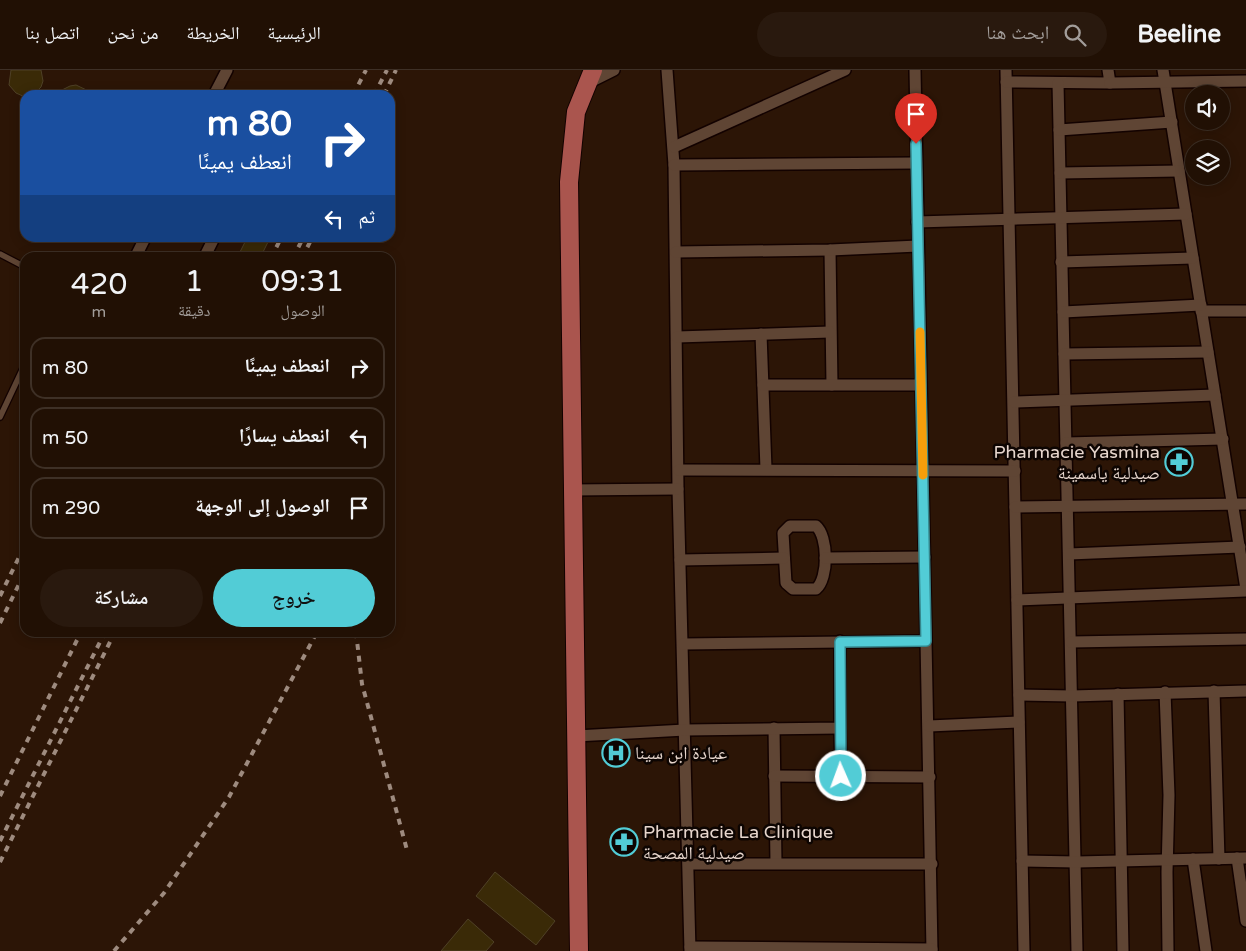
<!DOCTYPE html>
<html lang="ar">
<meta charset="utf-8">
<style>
:root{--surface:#211004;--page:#29190e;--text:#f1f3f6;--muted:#a29d9a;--line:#3e3026;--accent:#52ccd6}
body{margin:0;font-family:"Varela Round","Noto Naskh Arabic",sans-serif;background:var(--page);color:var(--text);direction:rtl;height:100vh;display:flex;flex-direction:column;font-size:19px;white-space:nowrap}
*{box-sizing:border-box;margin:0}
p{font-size:16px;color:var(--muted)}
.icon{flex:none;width:28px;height:28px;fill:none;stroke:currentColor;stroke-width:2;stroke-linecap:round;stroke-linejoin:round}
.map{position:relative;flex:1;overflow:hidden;direction:ltr}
.panel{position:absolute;left:20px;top:182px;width:375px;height:385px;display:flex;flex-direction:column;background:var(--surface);border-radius:15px;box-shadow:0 2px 12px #0003,0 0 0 1px var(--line);direction:rtl}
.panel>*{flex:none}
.top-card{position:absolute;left:20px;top:20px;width:375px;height:152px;border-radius:15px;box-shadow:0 2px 12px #0003,0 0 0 1px var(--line);direction:rtl;background:#1a4fa0;color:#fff;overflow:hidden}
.fabs{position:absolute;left:1185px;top:15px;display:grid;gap:10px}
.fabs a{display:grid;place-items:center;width:45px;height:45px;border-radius:50%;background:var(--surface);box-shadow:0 2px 12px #0003,0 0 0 1px var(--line);font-size:25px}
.pin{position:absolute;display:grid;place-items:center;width:42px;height:42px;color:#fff;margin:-51px -21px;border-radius:50% 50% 50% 0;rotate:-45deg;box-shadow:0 0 5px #0007}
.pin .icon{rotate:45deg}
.me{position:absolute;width:55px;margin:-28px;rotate:358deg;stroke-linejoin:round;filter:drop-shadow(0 0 4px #0008)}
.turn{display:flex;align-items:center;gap:18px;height:105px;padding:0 20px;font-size:22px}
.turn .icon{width:65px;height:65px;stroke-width:2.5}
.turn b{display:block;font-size:35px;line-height:42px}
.then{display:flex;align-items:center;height:48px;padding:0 20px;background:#0003;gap:10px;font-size:19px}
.eta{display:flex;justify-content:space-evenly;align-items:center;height:85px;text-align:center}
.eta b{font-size:30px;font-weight:600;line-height:35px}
.cta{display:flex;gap:10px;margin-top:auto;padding:10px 20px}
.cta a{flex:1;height:58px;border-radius:30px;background:var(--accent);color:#111;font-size:20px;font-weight:600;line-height:58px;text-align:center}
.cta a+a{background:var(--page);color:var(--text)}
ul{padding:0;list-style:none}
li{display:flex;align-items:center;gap:15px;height:62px;margin:0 10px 8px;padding:0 10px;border:2px solid var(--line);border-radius:15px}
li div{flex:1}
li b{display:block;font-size:19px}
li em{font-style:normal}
header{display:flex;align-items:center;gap:30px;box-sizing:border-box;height:70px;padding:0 25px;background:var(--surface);border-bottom:1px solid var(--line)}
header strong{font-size:24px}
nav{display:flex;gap:28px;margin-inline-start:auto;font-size:18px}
.search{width:350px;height:45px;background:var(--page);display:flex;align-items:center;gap:12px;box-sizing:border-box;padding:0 18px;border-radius:28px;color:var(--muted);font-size:19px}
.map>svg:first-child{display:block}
.building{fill:#3a2a07;stroke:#4f4127}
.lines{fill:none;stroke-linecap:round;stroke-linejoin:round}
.service-casing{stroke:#130200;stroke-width:8}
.minor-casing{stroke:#130200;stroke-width:14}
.primary-casing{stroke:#130200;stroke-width:20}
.service{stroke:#5f4534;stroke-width:5.5}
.minor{stroke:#5f4534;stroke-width:11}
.primary{stroke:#aa554e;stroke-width:18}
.rail{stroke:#9e8b7f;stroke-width:4;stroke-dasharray:6 6;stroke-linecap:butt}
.route-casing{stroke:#35858b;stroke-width:12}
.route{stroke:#52ccd6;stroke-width:9}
.slow{stroke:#f59e0b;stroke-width:9}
.labels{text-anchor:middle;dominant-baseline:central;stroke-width:5;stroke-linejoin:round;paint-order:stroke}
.poi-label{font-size:18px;fill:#e7d6cd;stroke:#0d0502;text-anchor:start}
</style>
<header>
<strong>Beeline</strong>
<div class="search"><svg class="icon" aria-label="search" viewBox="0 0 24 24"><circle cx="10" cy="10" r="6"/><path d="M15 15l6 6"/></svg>ابحث هنا</div>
<nav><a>الرئيسية</a><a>الخريطة</a><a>من نحن</a><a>اتصل بنا</a></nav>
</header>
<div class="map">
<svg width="1246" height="881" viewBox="0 0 1246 881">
<rect width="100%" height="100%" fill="#2c1506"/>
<g class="building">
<polygon points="11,0 41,0 43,11 41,17 33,25 25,25 25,27 16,23 9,15"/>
<polygon points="76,15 97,25 52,25 70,16"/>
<polygon points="247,168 270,168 260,188 237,188"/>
<polygon points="495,802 555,851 536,875 476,826"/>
<polygon points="468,849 494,872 486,881 441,881"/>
</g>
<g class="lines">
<g class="service-casing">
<g id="service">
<polyline points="0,184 25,197"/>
<polyline points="0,347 25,294"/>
</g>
</g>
<g class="minor-casing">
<g id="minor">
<polyline points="667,0 674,95 678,419 690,881"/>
<polyline points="915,0 932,881"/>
<polyline points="1006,0 1024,881"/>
<polyline points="1163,0 1246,519"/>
<polyline points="1006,12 1110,13 1108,0"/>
<polyline points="588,13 614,0"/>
<polyline points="1058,13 1077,881"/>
<polyline points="1110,13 1246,11"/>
<polyline points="214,25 227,0"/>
<polyline points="1059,60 1172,52"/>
<polyline points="674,77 845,0"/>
<polyline points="674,95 916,93"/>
<polyline points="1060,103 1179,101"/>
<polyline points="917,152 1186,144"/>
<polyline points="830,180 832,315"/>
<polyline points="676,182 830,180 918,176"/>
<polyline points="135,188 145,168"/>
<polyline points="204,188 214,168"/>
<polyline points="1061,192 1193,188"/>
<polyline points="1201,241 1246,241"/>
<polyline points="1063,242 1201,235"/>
<polyline points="761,264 766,399"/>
<polyline points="677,267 830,262"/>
<polyline points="1064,284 1208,282"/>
<polyline points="763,315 921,315"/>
<polyline points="1014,332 1215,325"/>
<polyline points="1066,373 1223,369"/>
<polyline points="679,400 1015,401"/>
<polyline points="571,420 678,419"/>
<polyline points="1015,437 1246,434"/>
<path d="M790,456H816C828,466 829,508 816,519H793L786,513L783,463Z"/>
<polyline points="1069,484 1240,477"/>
<polyline points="825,488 925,487"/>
<polyline points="680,490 784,488"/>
<polyline points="1017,530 1246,521"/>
<polyline points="1071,572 1246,569"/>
<polyline points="683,574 926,571"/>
<polyline points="1214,621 1219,789"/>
<polyline points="1165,622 1169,725 1167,802 1168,881"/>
<polyline points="1118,624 1123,881"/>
<polyline points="1019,625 1072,626 1246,621"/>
<polyline points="929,656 1019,652"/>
<polyline points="774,658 776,793"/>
<polyline points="840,658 841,706"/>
<polyline points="576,666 685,660 840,658 840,571"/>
<polyline points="774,706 930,707"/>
<polyline points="1237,788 1246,851"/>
<polyline points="1193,789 1206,881"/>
<polyline points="1022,791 1077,792 1246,788"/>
<polyline points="689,794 932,794"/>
<polyline points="690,877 932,879"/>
</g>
</g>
<g class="primary-casing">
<polyline id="primary" points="579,881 569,112 576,42 593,0"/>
</g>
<use href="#service" class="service"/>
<use href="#minor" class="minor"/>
<use href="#primary" class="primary"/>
<g class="rail">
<polyline points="353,25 366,0"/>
<polyline points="374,25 387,0"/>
<polyline points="384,25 396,0"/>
<polyline points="271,188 281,168"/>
<polyline points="293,188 303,168"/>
<polyline points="302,188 312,168"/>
<polyline points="0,526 25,475"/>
<polyline points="0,553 25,502"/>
<polyline points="356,562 362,614 407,780"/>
<polyline points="0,726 81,562"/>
<polyline points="0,771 105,562"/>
<polyline points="0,792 115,562"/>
<polyline points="114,881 164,823 229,727 317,562"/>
</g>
</g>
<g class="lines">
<g class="route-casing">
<polyline id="route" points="841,706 840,572 926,571 916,74"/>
</g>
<use href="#route" class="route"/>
<polyline class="slow" points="920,262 923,405"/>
</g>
<defs>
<g id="pharmacy-ring" transform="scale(1.4375)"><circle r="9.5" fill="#0d0502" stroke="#52ccd6" stroke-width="1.5"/><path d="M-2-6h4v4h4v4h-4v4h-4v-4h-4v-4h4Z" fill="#52ccd6"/></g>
<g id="hospital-ring" transform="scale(1.4375)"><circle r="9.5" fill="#0d0502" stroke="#52ccd6" stroke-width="1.5"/><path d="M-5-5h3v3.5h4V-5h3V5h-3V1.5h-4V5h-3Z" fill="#52ccd6"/></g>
</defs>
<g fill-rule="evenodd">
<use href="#pharmacy-ring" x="1179" y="392"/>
<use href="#hospital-ring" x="616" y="683"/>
<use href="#pharmacy-ring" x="624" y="772"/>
</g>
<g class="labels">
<g class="poi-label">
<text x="1160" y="382" text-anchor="end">Pharmacie Yasmina<tspan x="1160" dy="21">صيدلية ياسمينة</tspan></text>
<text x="635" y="683">عيادة ابن سينا</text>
<text x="643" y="762">Pharmacie La Clinique<tspan x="643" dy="21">صيدلية المصحة</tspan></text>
</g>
</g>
</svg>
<div class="fabs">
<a><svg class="icon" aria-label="sound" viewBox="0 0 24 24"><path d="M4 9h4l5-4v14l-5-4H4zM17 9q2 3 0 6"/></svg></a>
<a><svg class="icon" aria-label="layers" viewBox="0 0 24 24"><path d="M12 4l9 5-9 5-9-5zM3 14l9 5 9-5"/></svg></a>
</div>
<div class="pin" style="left:916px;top:74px;background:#d93025"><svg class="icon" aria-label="arrive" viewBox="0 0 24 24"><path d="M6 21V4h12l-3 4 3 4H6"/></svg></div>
<svg class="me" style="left:841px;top:706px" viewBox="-20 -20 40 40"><circle r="17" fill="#52ccd6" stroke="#fff" stroke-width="3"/><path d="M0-11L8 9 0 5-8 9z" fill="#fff"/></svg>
<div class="top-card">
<div class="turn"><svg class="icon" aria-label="right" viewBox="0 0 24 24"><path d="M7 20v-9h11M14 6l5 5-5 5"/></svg><div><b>80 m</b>انعطف يمينًا</div></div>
<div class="then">ثم<svg class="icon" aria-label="left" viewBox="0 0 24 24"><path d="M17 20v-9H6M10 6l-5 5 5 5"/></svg></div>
</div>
<section class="panel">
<div class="eta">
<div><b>09:31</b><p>الوصول</p></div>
<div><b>1</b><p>دقيقة</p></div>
<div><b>420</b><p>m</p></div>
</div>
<ul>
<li><svg class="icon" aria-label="right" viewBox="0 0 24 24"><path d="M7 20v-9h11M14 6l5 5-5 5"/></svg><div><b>انعطف يمينًا</b></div><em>80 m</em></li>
<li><svg class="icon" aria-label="left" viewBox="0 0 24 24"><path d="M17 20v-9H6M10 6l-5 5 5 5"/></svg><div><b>انعطف يسارًا</b></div><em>50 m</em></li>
<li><svg class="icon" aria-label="arrive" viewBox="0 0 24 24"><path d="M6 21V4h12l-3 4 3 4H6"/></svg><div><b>الوصول إلى الوجهة</b></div><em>290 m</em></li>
</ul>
<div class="cta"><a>خروج</a><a>مشاركة</a></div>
</section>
</div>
